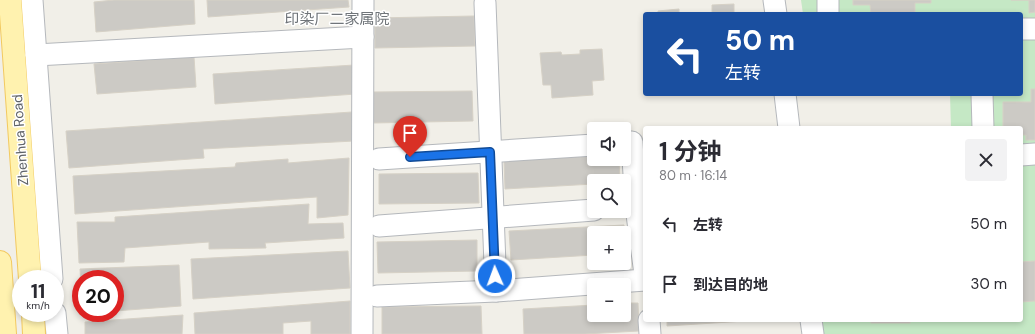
<!DOCTYPE html>
<html lang="zh">
<meta charset="utf-8">
<style>
:root{--surface:#fff;--page:#f2f2f3;--text:#2b2b33;--muted:#7c7c81}
body{margin:0;font-family:"DM Sans","Noto Sans SC",sans-serif;background:var(--page);color:var(--text);height:100vh;display:flex;flex-direction:column;font-size:15px;white-space:nowrap}
*{box-sizing:border-box;margin:0}
p{font-size:13px;color:var(--muted)}
.icon{flex:none;width:22px;height:22px;fill:none;stroke:currentColor;stroke-width:2;stroke-linecap:round;stroke-linejoin:round}
.map{position:relative;flex:1;overflow:hidden}
.drawer{position:absolute;left:643px;top:126px;width:380px;height:196px;display:flex;flex-direction:column;background:var(--surface);border-radius:4px;box-shadow:0 2px 6px #0003}
.drawer>*{flex:none}
.guide{position:absolute;left:643px;top:12px;width:380px;height:84px;border-radius:4px;box-shadow:0 2px 6px #0003;background:#1a4fa0;color:#fff;overflow:hidden}
.tools{position:absolute;left:587px;top:122px;display:grid;gap:8px}
.tools a{display:grid;place-items:center;width:44px;height:44px;border-radius:4px;background:var(--surface);box-shadow:0 2px 6px #0003;font-size:20px}
.speed{position:absolute;left:12px;top:270px;display:flex;gap:8px;font-size:20px;font-weight:700;text-align:center}
.speed>*{display:grid;place-content:center;width:52px;height:52px;border-radius:50%;background:var(--surface);box-shadow:0 2px 6px #0003;line-height:1}
.speed small{font-size:10px;font-weight:400}
.speed .limit{border:6px solid #d22;background:#fff;color:#111}
.pin{position:absolute;display:grid;place-items:center;width:34px;height:34px;color:#fff;margin:-41px -17px;border-radius:50% 50% 50% 0;rotate:-45deg;box-shadow:0 0 4px #0007}
.pin .icon{rotate:45deg}
.me{position:absolute;width:44px;margin:-22px;rotate:358deg;stroke-linejoin:round;filter:drop-shadow(0 0 3px #0008)}
.turn{display:flex;align-items:center;gap:14px;height:84px;padding:0 16px;font-size:18px}
.turn .icon{width:52px;height:52px;stroke-width:2.5}
.turn b{display:block;font-size:28px;line-height:34px}
.round{display:grid;place-items:center;flex:none;width:42px;height:42px;border-radius:4px;background:var(--page)}
.headline{display:flex;align-items:center;justify-content:space-between;height:68px;padding:0 16px}
h1{font-size:24px;font-weight:700;line-height:30px}
ul{padding:0;list-style:none}
li{display:flex;align-items:center;gap:12px;height:60px;padding:0 16px}
li div{flex:1}
li b{display:block;font-size:15px}
li em{font-style:normal}
.map>svg:first-child{display:block}
.green{fill:#c5e8c5}
.building{fill:#cccac5;stroke:#d6d1c6}
.lines{fill:none;stroke-linecap:round;stroke-linejoin:round}
.minor-casing{stroke:#b5b8bc;stroke-width:23}
.major-casing{stroke:#f2c960;stroke-width:24}
.minor{stroke:#fff;stroke-width:21}
.major{stroke:#fff2af;stroke-width:22}
.route-casing{stroke:#114b97;stroke-width:10}
.route{stroke:#1a73e8;stroke-width:7}
.labels{text-anchor:middle;dominant-baseline:central;stroke-width:3;stroke-linejoin:round;paint-order:stroke}
.street-label{font-size:14px;fill:#5f6368;stroke:#fff}
.neighbourhood-label{font-size:15px;fill:#70757a;stroke:#fff}
</style>
<div class="map">
<svg width="1035" height="334" viewBox="0 0 1035 334">
<rect width="100%" height="100%" fill="#f1efe8"/>
<polygon class="green" points="801,0 1035,0 1035,334 820,334 818,320 1021,320 1021,128 951,128 950,94 1021,94 1021,14 803,14"/>
<g class="building">
<polygon points="114,0 194,0 195,24 96,32 94,2"/>
<polygon points="207,0 348,0 349,7 208,17"/>
<polygon points="853,0 931,0 931,3 915,3 915,14 871,14 870,5 853,5"/>
<polygon points="1011,0 1035,0 1035,12 1029,13 1029,0"/>
<polygon points="734,4 734,14 712,14 712,5"/>
<polygon points="679,9 679,14 658,14 658,11"/>
<polygon points="474,16 475,46 375,48 375,18"/>
<polygon points="602,49 604,80 592,81 593,95 552,98 551,85 543,85 540,53 561,52 562,55 580,54 580,50"/>
<polygon points="194,57 196,87 97,94 94,64"/>
<polygon points="354,65 356,94 215,104 213,74"/>
<polygon points="1031,89 1035,89 1035,140 1026,140 1026,135 1021,135 1021,128 1003,128 1003,102 1031,102"/>
<polygon points="472,91 473,121 373,123 373,92"/>
<polygon points="352,112 354,141 203,149 204,158 69,168 66,131"/>
<polygon points="594,156 594,159 619,159 620,181 594,181 594,184 505,189 504,161"/>
<polygon points="349,158 348,215 317,218 317,197 75,214 73,176 235,167 236,163 288,159 288,163"/>
<polygon points="478,173 479,203 379,204 379,174"/>
<polygon points="309,204 308,224 343,223 344,238 265,243 266,248 209,249 209,242 125,248 124,262 79,263 77,222 115,222 115,217"/>
<polygon points="624,225 625,253 624,254 624,233 594,233 594,255 511,260 509,231"/>
<polygon points="477,240 477,271 378,273 377,242"/>
<polygon points="348,251 350,288 193,299 191,259"/>
<polygon points="1035,261 1035,301 1021,302 1021,262"/>
<polygon points="179,265 181,306 115,311 115,279 81,279 81,286 80,269"/>
<polygon points="350,301 350,334 311,334 311,321 283,323 283,334 195,334 194,313"/>
<polygon points="624,303 638,303 639,331 585,334 524,334 523,309 594,305 594,315 624,315"/>
<polygon points="481,306 482,334 382,334 382,307"/>
<polygon points="183,315 182,334 85,334 85,322"/>
<polygon points="667,320 760,320 667,326"/>
<rect x="871" y="320" width="39" height="3"/>
</g>
<g class="lines">
<g class="minor-casing">
<g id="minor">
<polyline points="32,0 52,279"/>
<polyline points="774,0 776,14"/>
<polyline points="485,3 496,291 645,280"/>
<polyline points="828,14 828,0"/>
<polyline points="1021,29 1035,29"/>
<polyline points="36,55 363,37"/>
<polyline points="785,94 789,128"/>
<polyline points="982,94 983,128"/>
<polyline points="632,142 636,207 645,274"/>
<polyline points="1021,155 1035,154"/>
<polyline points="379,159 594,145"/>
<polyline points="379,226 594,210"/>
<polyline points="377,296 496,291"/>
<polyline points="55,313 57,334"/>
<polyline points="649,320 650,334"/>
<polyline points="811,320 813,334"/>
<polyline points="362,334 363,0"/>
</g>
</g>
<g class="major-casing">
<g id="major">
<polyline points="10,0 30,279"/>
<polyline points="0,262 5,334"/>
<polyline points="33,313 34,334"/>
</g>
</g>
<use href="#minor" class="minor"/>
<use href="#major" class="major"/>
</g>
<g class="lines">
<g class="route-casing">
<polyline id="route" points="410,157 490,152 495,276"/>
</g>
<use href="#route" class="route"/>
</g>
<g class="labels">
<g class="street-label">
<text transform="translate(20 140) rotate(-94)">Zhenhua Road</text>
</g>
<g class="neighbourhood-label">
<text x="337" y="19">印染厂二家属院</text>
</g>
</g>
</svg>
<div class="tools">
<a><svg class="icon" aria-label="sound" viewBox="0 0 24 24"><path d="M4 9h4l5-4v14l-5-4H4zM17 9q2 3 0 6"/></svg></a>
<a><svg class="icon" aria-label="search" viewBox="0 0 24 24"><circle cx="10" cy="10" r="6"/><path d="M15 15l6 6"/></svg></a>
<a>+</a>
<a>−</a>
</div>
<div class="speed"><div>11<small>km/h</small></div><div class="limit">20</div></div>
<div class="pin" style="left:410px;top:157px;background:#d93025"><svg class="icon" aria-label="arrive" viewBox="0 0 24 24"><path d="M6 21V4h12l-3 4 3 4H6"/></svg></div>
<svg class="me" style="left:495px;top:276px" viewBox="-20 -20 40 40"><circle r="17" fill="#1a73e8" stroke="#fff" stroke-width="3"/><path d="M0-11L8 9 0 5-8 9z" fill="#fff"/></svg>
<div class="guide">
<div class="turn"><svg class="icon" aria-label="left" viewBox="0 0 24 24"><path d="M17 20v-9H6M10 6l-5 5 5 5"/></svg><div><b>50 m</b>左转</div></div>
</div>
<section class="drawer">
<div class="headline"><div><h1>1 分钟</h1><p>80 m · 16:14</p></div><a class="round"><svg class="icon" aria-label="close" viewBox="0 0 24 24"><path d="M6 6l12 12M18 6L6 18"/></svg></a></div>
<ul>
<li><svg class="icon" aria-label="left" viewBox="0 0 24 24"><path d="M17 20v-9H6M10 6l-5 5 5 5"/></svg><div><b>左转</b></div><em>50 m</em></li>
<li><svg class="icon" aria-label="arrive" viewBox="0 0 24 24"><path d="M6 21V4h12l-3 4 3 4H6"/></svg><div><b>到达目的地</b></div><em>30 m</em></li>
</ul>
</section>
</div>
